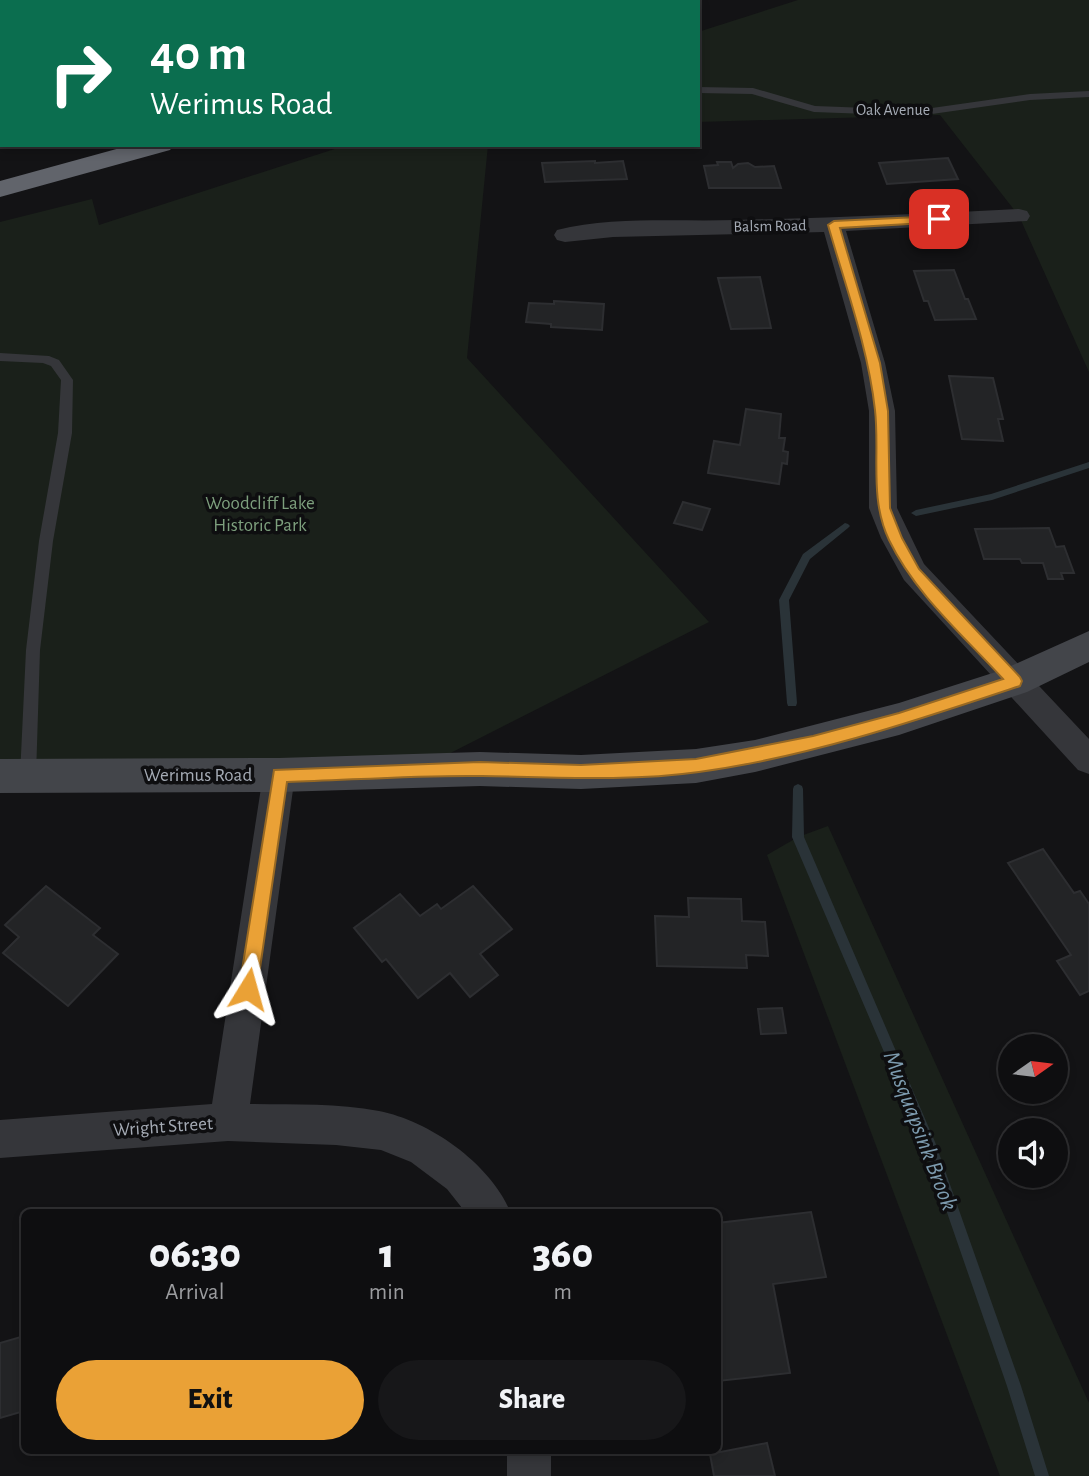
<!DOCTYPE html>
<style>
:root{--surface:#0e0e10;--page:#171719;--text:#f1f3f6;--muted:#9b9c9f;--line:#2e2e30;--accent:#eaa136}
body{margin:0;font-family:"Alegreya Sans",sans-serif;background:var(--page);color:var(--text);height:100vh;display:flex;flex-direction:column;font-size:26px;white-space:nowrap}
*{box-sizing:border-box;margin:0}
p{font-size:23px;color:var(--muted)}
.icon{flex:none;width:38px;height:38px;fill:none;stroke:currentColor;stroke-width:2;stroke-linecap:round;stroke-linejoin:round}
.map{position:relative;flex:1;overflow:hidden}
.details{position:absolute;left:21px;top:1209px;width:700px;height:245px;display:flex;flex-direction:column;background:var(--surface);border-radius:10px;box-shadow:0 4px 10px #0003,0 0 0 2px var(--line)}
.details>*{flex:none}
.banner{position:absolute;left:0px;top:0px;width:700px;height:147px;box-shadow:0 4px 10px #0003,0 0 0 2px var(--line);background:#0b6e4f;color:#fff;overflow:hidden}
.needle{width:46px;rotate:76deg}
.tools{position:absolute;left:998px;top:1034px;display:grid;gap:14px}
.tools a{display:grid;place-items:center;width:70px;height:70px;border-radius:50%;background:var(--surface);box-shadow:0 4px 10px #0003,0 0 0 2px var(--line);font-size:35px}
.pin{position:absolute;display:grid;place-items:center;width:60px;height:60px;color:#fff;margin:-30px;border-radius:14px;box-shadow:0 4px 10px #0006}
.me{position:absolute;width:77px;margin:-38px;rotate:8deg;stroke-linejoin:round;filter:drop-shadow(0 0 5px #0008)}
.turn{display:flex;align-items:center;gap:24px;height:147px;padding:0 35px;font-size:32px}
.turn .icon{width:91px;height:91px;stroke-width:2.5}
.turn b{display:block;font-size:49px;line-height:60px}
.eta{display:flex;justify-content:space-evenly;align-items:center;height:119px;text-align:center}
.eta b{font-size:42px;font-weight:800;line-height:49px}
.primary-button{display:flex;gap:14px;margin-top:auto;padding:14px 35px}
.primary-button a{flex:1;height:80px;border-radius:42px;background:var(--accent);color:#111;font-size:28px;font-weight:800;line-height:80px;text-align:center}
.primary-button a+a{background:var(--page);color:var(--text)}
.map>svg:first-child{display:block}
.green{fill:#1a201a}
.lines{fill:none;stroke-linecap:round;stroke-linejoin:round}
.stream{fill:#2a3338;fill-rule:evenodd}
.building{fill:#232426;stroke:#2d2e31;stroke-width:2}
.service{fill:#35363a;fill-rule:evenodd}
.minor{fill:#35363a;fill-rule:evenodd}
.secondary{fill:#43454a;fill-rule:evenodd}
.motorway{fill:#61646b;fill-rule:evenodd}
.route{fill:#eaa136;stroke:#986923;stroke-width:2}
.labels{text-anchor:middle;dominant-baseline:central;stroke-width:7;stroke-linejoin:round;paint-order:stroke}
.far-street-label{font-size:16px;fill:#a5abb5;stroke:#0e0e10}
.park-label{font-size:19px;fill:#7d9f7d;stroke:#0e0e10}
.street-label{font-size:19px;fill:#a5abb5;stroke:#0e0e10}
.near-water-label{font-size:24px;font-style:italic;fill:#7d9baf;stroke:#0e0e10}
</style>
<div class="map">
<svg width="1089" height="1476" viewBox="0 0 1089 1476">
<rect width="100%" height="100%" fill="#131315"/>
<g class="green">
<polygon points="798,0 1089,0 1089,372 1019,216 940,115 698,122 698,32"/>
<polygon points="347,145 488,145 467,358 709,622 415,771 0,776 0,222 92,199 99,225"/>
<polygon points="828,826 1089,1403 1089,1476 1000,1476 767,855 798,837"/>
</g>
<g class="lines">
<g class="stream">
<polygon points="1089,462 1089,468 992,500 916,516 911,513 916,510 991,494"/>
<polygon points="845,523 848,524 850,526 848,528 810,559 789,600 797,703 796,706 788,706 787,703 779,600 803,554"/>
<polygon points="798,784 802,786 803,789 804,837 935,1142 1021,1386 1049,1476 1035,1476 1007,1386 923,1143 792,837 793,789 794,786"/>
</g>
</g>
<g class="building">
<polygon points="948,158 958,179 887,184 879,163"/>
<polygon points="595,161 595,163 623,161 627,179 545,182 542,163"/>
<polygon points="717,162 731,162 733,168 738,164 748,163 755,167 774,166 781,188 709,188 704,166 718,165"/>
<polygon points="954,270 965,299 968,299 976,319 935,320 928,301 924,301 914,271"/>
<polygon points="760,277 771,328 731,329 718,278"/>
<polygon points="554,301 604,304 602,330 551,327 551,324 526,322 529,303 554,304"/>
<polygon points="949,376 993,378 1003,419 998,419 1003,441 962,439"/>
<polygon points="746,409 781,414 779,438 785,438 783,451 788,452 787,464 782,463 779,484 708,473 714,441 740,445"/>
<polygon points="683,502 710,509 702,530 674,523"/>
<polygon points="1049,528 1056,547 1064,546 1074,573 1061,573 1063,579 1048,579 1043,563 1022,563 1020,559 984,559 975,529"/>
<polygon points="1043,849 1074,893 1080,891 1089,904 1089,991 1080,995 1057,961 1071,955 1008,863"/>
<polygon points="46,886 100,928 93,935 118,954 68,1006 3,953 19,937 5,925"/>
<polygon points="473,886 512,929 480,954 498,975 470,997 450,973 418,998 386,959 382,962 354,928 400,894 420,916 437,904 441,909"/>
<polygon points="688,898 741,899 742,921 765,922 768,956 746,955 747,968 657,966 655,916 689,917"/>
<polygon points="782,1008 786,1033 761,1034 758,1009"/>
<polygon points="811,1212 826,1277 773,1284 790,1373 718,1381 718,1223"/>
<polygon points="24,1336 24,1411 0,1418 0,1343"/>
<polygon points="767,1443 775,1476 714,1476 710,1454"/>
</g>
<g class="lines">
<g class="service">
<polygon points="698,87 753,88 815,106 868,108 932,108 1030,94 1089,91 1089,97 1030,100 932,114 868,114 814,112 752,94 698,93"/>
<polygon points="0,353 49,356 59,360 73,380 72,433 53,541 40,650 36,776 34,781 28,783 22,781 20,776 26,650 39,541 58,433 61,380 51,366 43,363 0,361"/>
</g>
<g class="minor">
<path d="M1019,209L1027,211L1030,216L1027,221L846,231L885,363L895,411L897,508L924,564L1089,739V774L1078,770L904,580L881,538L869,508V411L861,363L824,232L613,237L565,242L557,240L554,235L557,230C614,216 679,222 737,220C831,218 925,214 1019,209Z"/>
<path d="M279,761L290,765L295,775L250,1104C292,1105 337,1103 379,1111C430,1121 491,1164 511,1213H466L447,1189L411,1162L381,1150L336,1145L228,1141L0,1158V1120L212,1104L263,775L268,765Z"/>
<rect x="507" y="1451" width="44" height="25"/>
</g>
<polygon class="secondary" points="1089,631 1089,662 1027,692 899,735 755,772 696,783 581,789 480,786 279,792 0,793 0,759 279,758 480,752 581,755 696,749 755,740 899,703 1002,670"/>
<g class="motorway">
<polygon points="437,0 464,0 436,2"/>
<polygon points="645,0 673,0 644,2"/>
<rect x="0" y="116" width="2" height="14"/>
<polygon points="131,145 174,145 170,150 0,197 0,181"/>
</g>
</g>
<path class="route" d="M939,216L945,219L943,222L840,228L880,363L888,411L890,508L902,538L919,569L1020,677L1022,681L1020,686C915,721 809,757 699,772C627,782 554,777 482,776C417,775 352,780 287,782L257,989L254,995L248,997L241,995L239,989L274,770L480,762L581,765L696,759L813,736L899,713L1003,679C963,635 915,594 889,540C869,498 880,454 875,410C868,347 845,285 828,225L834,221Z"/>
<g class="labels">
<g class="far-street-label">
<text x="893" y="110">Oak Avenue</text>
<text transform="translate(770 226) rotate(-1)">Balsm Road</text>
</g>
<g class="park-label">
<text x="260" y="503">Woodcliff Lake<tspan x="260" dy="22">Historic Park</tspan></text>
</g>
<g class="street-label">
<text x="198" y="775">Werimus Road</text>
<text transform="translate(163 1127) rotate(-4)">Wright Street</text>
</g>
<g class="near-water-label">
<text transform="translate(920 1131) rotate(69)">Musquapsink Brook</text>
</g>
</g>
</svg>
<div class="tools">
<a><svg class="needle" viewBox="-14 -14 28 28"><path d="M0-13l5 13h-10z" fill="#e53935"/><path d="M0 13l5-13h-10z" fill="#9b9c9f"/></svg></a>
<a><svg class="icon" aria-label="sound" viewBox="0 0 24 24"><path d="M4 9h4l5-4v14l-5-4H4zM17 9q2 3 0 6"/></svg></a>
</div>
<div class="pin" style="left:939px;top:219px;background:#d93025"><svg class="icon" aria-label="arrive" viewBox="0 0 24 24"><path d="M6 21V4h12l-3 4 3 4H6"/></svg></div>
<svg class="me" style="left:248px;top:989px" viewBox="-20 -20 40 40"><path d="M0-17L14 15 0 8-14 15z" fill="#eaa136" stroke="#fff" stroke-width="4"/></svg>
<div class="banner">
<div class="turn"><svg class="icon" aria-label="right" viewBox="0 0 24 24"><path d="M7 20v-9h11M14 6l5 5-5 5"/></svg><div><b>40 m</b>Werimus Road</div></div>
</div>
<section class="details">
<div class="eta">
<div><b>06:30</b><p>Arrival</p></div>
<div><b>1</b><p>min</p></div>
<div><b>360</b><p>m</p></div>
</div>
<div class="primary-button"><a>Exit</a><a>Share</a></div>
</section>
</div>
